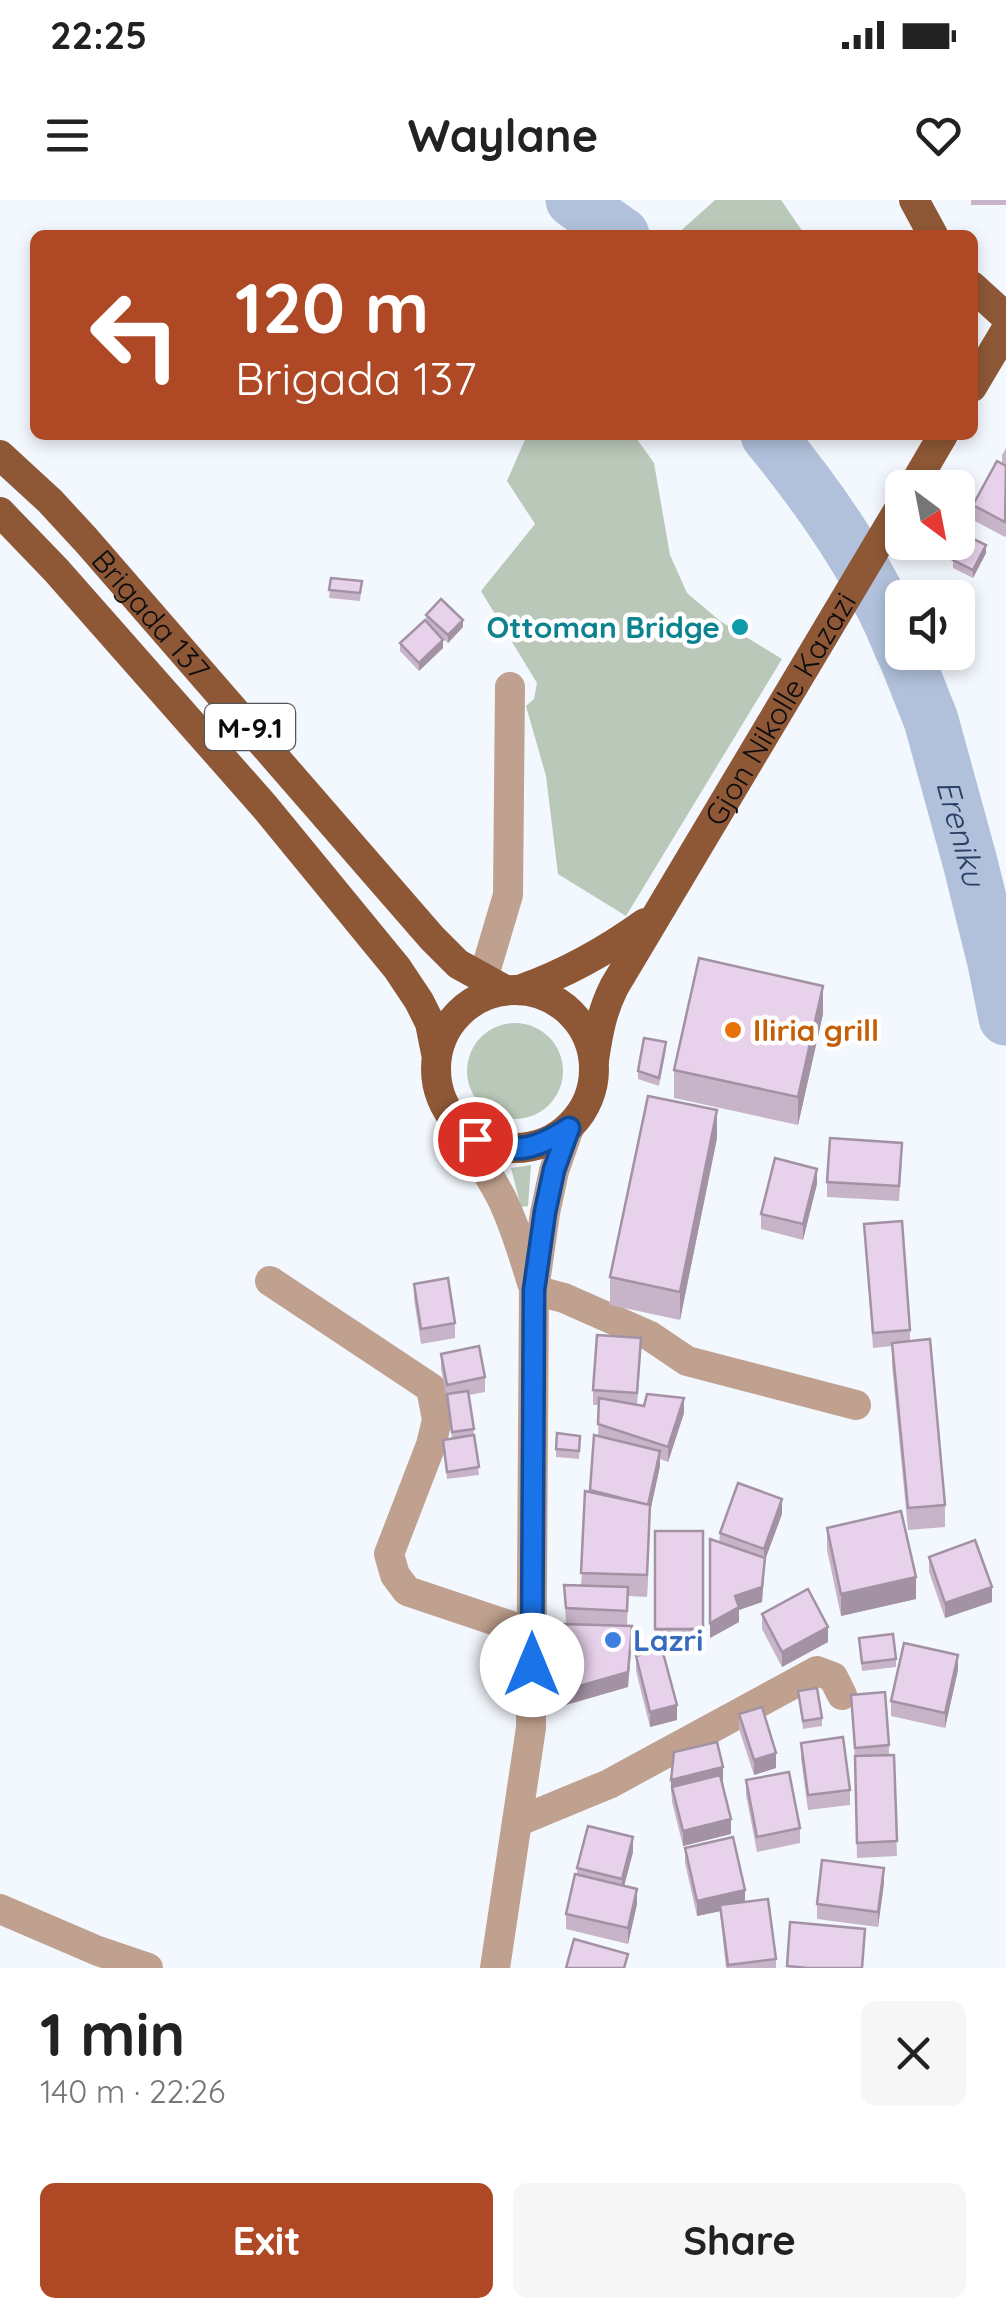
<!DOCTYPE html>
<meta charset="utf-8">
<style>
:root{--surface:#fff;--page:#f6f6f6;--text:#222;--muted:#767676;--accent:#af4824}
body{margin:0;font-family:Quicksand,sans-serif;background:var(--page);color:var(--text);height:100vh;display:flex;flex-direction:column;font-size:38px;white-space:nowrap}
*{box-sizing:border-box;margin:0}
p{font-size:32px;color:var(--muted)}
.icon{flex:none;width:55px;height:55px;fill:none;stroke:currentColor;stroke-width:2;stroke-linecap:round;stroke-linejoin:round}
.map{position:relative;height:1768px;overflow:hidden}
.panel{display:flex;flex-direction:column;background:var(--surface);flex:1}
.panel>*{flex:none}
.banner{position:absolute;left:30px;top:30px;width:948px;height:210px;border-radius:15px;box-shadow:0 5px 15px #0003;background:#af4824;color:#fff;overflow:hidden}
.needle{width:65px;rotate:148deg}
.tools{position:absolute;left:885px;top:270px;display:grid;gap:20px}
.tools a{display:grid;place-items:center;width:90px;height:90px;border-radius:15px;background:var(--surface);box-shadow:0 5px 15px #0003;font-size:50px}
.pin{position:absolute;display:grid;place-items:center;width:85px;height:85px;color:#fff;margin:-42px;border:5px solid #fff;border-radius:50%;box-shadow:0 2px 10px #0007}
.me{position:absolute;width:110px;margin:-55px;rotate:0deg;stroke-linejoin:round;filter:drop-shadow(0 0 8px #0008)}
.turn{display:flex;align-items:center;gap:35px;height:210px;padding:0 40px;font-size:45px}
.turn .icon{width:130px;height:130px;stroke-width:2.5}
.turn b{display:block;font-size:70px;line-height:85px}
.round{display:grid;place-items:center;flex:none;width:105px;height:105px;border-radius:15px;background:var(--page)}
.head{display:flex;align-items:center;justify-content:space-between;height:170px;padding:0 40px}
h1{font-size:60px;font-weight:700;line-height:75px}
.action{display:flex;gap:20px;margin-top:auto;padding:20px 40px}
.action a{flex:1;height:115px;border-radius:15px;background:var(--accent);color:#fff;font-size:40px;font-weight:700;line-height:115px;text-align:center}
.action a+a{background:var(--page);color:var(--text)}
.status{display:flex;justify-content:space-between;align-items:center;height:70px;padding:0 50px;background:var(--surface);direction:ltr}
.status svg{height:28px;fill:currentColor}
header{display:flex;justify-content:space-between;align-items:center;height:130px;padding:0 40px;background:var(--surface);font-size:45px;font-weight:700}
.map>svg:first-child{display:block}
.green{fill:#bac8b9}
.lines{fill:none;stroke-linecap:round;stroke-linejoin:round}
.river{stroke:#b1c1db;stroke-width:55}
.minor{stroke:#c0a18f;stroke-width:30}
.major{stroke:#8e5836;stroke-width:30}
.wall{fill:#c8b4c9}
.shaded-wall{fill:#a292a4}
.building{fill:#e8d1ea;stroke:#a292a4;stroke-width:2.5}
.route-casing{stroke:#114b97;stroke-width:25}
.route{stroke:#1a73e8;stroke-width:18}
.culture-dot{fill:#0f9aa8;stroke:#fff;stroke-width:4}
.food-dot{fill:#e8710a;stroke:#fff;stroke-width:4}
.shop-dot{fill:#3f7fe0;stroke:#fff;stroke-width:4}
.labels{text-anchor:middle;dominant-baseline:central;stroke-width:9;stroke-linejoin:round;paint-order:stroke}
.shield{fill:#fff;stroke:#545556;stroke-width:2.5}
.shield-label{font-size:28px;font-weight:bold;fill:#0b0c0e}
.street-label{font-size:30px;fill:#0b0c0e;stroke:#fff}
.culture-label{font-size:30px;font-weight:bold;fill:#0d838f;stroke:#fff;text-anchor:end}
.food-label{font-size:30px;font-weight:bold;fill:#c56008;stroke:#fff;text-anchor:start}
.shop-label{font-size:30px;font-weight:bold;fill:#366cbe;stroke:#fff;text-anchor:start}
.water-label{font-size:32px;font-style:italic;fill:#293f65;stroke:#fff}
</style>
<div class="status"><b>22:25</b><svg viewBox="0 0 49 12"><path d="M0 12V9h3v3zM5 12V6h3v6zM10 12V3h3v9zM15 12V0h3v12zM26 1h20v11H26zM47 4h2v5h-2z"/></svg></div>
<header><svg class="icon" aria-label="menu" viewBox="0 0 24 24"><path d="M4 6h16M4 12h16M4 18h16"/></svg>Waylane<svg class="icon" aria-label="heart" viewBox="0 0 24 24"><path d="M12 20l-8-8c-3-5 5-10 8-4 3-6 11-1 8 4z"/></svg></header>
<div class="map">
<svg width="1006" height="1768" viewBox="0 0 1006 1768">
<rect width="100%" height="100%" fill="#f3f8fe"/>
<g class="green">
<polygon points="715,0 781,0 805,35 676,35"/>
<polygon points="527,235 634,235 654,263 670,355 687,393 720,421 782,459 626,716 558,674 546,576 526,506 534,499 537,483 481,391 535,324 507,281"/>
<circle cx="515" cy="871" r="48"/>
<polygon points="531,965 528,1006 521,1007 511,968"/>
</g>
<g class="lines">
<g class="river">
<polyline points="573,0 622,35"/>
<path d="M768,235C821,300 871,371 902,449"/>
<path id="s1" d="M904,452L931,520L970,662L995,763L1006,818"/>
</g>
<g class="minor">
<polyline points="483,779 508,695 510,487"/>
<path d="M456,923C472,948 488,972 502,999C515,1026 523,1054 532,1083"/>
<polyline points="270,1081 431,1188 437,1220 431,1245 389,1354 395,1375 407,1391 532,1433"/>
<polyline points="534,1090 564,1098 650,1136 687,1161 856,1205"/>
<polyline points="517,1622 609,1584 817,1471 833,1477 842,1495"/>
<polyline points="0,1709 98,1751 148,1768"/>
<polyline points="495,1768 531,1528 534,1090 545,1013 554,971 569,928"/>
</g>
<g class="major">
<polyline points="914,0 933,35"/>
<polyline points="972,86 1006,117"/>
<polyline points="972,187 1006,130"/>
<path id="s2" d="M0,255L50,301L86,340L432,738L458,764L505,790"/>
<polyline points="912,288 943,235"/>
<polyline points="0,312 56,370 265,607 397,768 419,801 430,823 436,853"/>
<path d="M522,789C567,773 606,751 645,723"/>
<circle cx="515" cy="869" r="79"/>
<path id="s3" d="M594,860C598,833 602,811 614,787L902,304"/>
</g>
</g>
<g class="wall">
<rect x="971" y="0" width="35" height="5"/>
<polygon points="1006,248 1006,336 1005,337 973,320 973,305 1002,264 1002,255"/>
<polygon points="986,353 973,378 953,368 953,360"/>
<polygon points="331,378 362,381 360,401 329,398"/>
<polygon points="426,415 463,427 448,443 437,433 443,448 419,471 400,451 400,443 426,421"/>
<polygon points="823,814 798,925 674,898 674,870"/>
<polygon points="666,850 659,886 638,879 638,871"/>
<polygon points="717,938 680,1120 610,1105 610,1077"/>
<polygon points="902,958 899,1001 827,997 827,982"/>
<polygon points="817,984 803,1040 761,1029 761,1014"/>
<polygon points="864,1024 910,1130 910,1141 945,1305 945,1327 908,1330 892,1165 892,1146 873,1148"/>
<polygon points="414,1084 455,1123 455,1138 421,1144 414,1099"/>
<polygon points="641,1153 637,1205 684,1213 668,1262 660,1259 660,1266 650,1312 647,1397 628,1396 627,1426 632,1441 628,1487 562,1506 566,1424 564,1385 581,1385 594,1235 598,1236 599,1205 593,1205 593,1190"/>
<polygon points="441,1154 485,1177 485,1192 469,1195 479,1275 447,1279 443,1240 452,1239 447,1200 441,1169"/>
<polygon points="580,1236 579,1259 556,1257 556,1249"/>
<polygon points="782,1314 765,1360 762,1402 739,1410 739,1422 710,1438 720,1333"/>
<polygon points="827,1328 916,1399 841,1416 827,1350"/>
<polygon points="655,1331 703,1331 703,1450 663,1451 677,1520 650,1527 636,1471 636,1456 655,1451"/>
<polygon points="929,1357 992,1402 945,1418 929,1372"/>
<polygon points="762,1414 828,1442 782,1467 762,1429"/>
<polygon points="859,1438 896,1459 896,1467 862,1471"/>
<polygon points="958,1470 945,1528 891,1516 891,1501"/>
<polygon points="798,1491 822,1518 822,1526 803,1529"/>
<polygon points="851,1495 889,1545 889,1555 894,1555 897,1656 857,1658 855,1559"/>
<polygon points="739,1514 776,1568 754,1575 739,1529"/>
<polygon points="801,1543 850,1590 850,1605 808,1610 801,1558"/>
<polygon points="671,1580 723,1582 731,1634 683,1646 672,1602"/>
<polygon points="746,1580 800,1628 800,1643 757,1652 746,1595"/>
<polygon points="685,1648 745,1702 776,1759 776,1768 726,1768 720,1711 697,1716 685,1663"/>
<polygon points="633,1652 624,1686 637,1704 628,1744 566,1729 566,1714 577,1675 577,1668"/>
<polygon points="884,1683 878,1727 817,1719 817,1704"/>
</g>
<g class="shaded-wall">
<polygon points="986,345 986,353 973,378 973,370"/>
<polygon points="463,420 463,427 448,443 448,435"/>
<polygon points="443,440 443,448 419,471 419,463"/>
<polygon points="823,786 823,814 798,925 798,897"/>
<polygon points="717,910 717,938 680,1120 680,1092"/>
<polygon points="817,969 817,984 803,1040 803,1024"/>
<polygon points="684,1198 684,1213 668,1262 668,1247"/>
<polygon points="660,1251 660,1266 650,1312 647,1397 648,1305"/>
<polygon points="782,1299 782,1314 765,1360 762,1402 739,1410 739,1422 710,1438 710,1423 764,1364 764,1349"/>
<polygon points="916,1377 916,1399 841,1416 841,1394"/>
<polygon points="992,1387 992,1402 945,1418 945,1403"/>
<polygon points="632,1426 628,1487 562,1506 562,1491"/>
<polygon points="828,1427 828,1442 782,1467 782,1452"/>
<polygon points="958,1455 958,1470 945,1528 945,1513"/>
<polygon points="677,1505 677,1520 650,1527 650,1512"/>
<polygon points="776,1553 776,1568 754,1575 754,1560"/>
<polygon points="723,1567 723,1582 674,1594 672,1587 671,1595 671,1580"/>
<polygon points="731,1619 731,1634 683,1646 683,1631"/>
<polygon points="633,1637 633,1652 622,1694 622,1679"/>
<polygon points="884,1668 884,1683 878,1727 878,1712"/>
<polygon points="637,1689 637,1704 628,1744 628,1728"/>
<polygon points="745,1690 745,1706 697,1716 697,1701"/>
</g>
<g class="building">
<polygon points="997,261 1006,266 1005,322 973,305"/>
<polygon points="965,335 986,345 973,370 953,360"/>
<polygon points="331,378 362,381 360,393 329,390"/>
<polygon points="441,399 463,420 448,435 426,415"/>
<polygon points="425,420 443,440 419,463 400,443"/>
<polygon points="699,758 823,786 798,897 674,870"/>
<polygon points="644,838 666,842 659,878 638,871"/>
<polygon points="648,896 717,910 680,1092 610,1077"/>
<polygon points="830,938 902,943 899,986 827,982"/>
<polygon points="775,958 817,969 803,1024 761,1014"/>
<polygon points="902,1021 910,1130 873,1133 864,1024"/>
<polygon points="448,1078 455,1123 421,1129 414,1084"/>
<polygon points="597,1135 641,1138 637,1193 593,1190"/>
<polygon points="930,1139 945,1305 908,1308 892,1143"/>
<polygon points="479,1146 485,1177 447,1185 441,1154"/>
<polygon points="468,1191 474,1229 452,1232 447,1194"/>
<polygon points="647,1194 684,1198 668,1247 598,1224 599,1198 644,1206"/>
<polygon points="557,1233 580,1236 579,1251 556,1249"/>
<polygon points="474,1235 479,1267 447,1272 443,1240"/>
<polygon points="594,1235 660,1251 648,1305 590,1290"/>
<polygon points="738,1283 782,1299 764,1349 720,1333"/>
<polygon points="585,1291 650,1305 647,1375 581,1373"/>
<polygon points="901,1311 916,1377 841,1394 827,1328"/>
<rect x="655" y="1331" width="48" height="98"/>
<polygon points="710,1339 765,1358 762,1387 735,1396 739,1407 710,1423"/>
<polygon points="975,1340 992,1387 945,1403 929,1357"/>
<polygon points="564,1385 628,1387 627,1411 566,1408"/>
<polygon points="808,1389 828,1427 782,1452 762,1414"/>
<polygon points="563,1424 632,1426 628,1472 562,1491"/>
<polygon points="893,1434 896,1459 862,1463 859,1438"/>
<polygon points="904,1443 958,1455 945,1513 891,1501"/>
<polygon points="662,1449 677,1505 650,1512 636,1456"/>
<polygon points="817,1488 822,1518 803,1521 798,1491"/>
<polygon points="885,1492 889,1545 855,1548 851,1495"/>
<polygon points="762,1507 776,1553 754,1560 739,1514"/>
<polygon points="843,1537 850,1590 808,1595 801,1543"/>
<polygon points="717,1542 723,1567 671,1580 674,1552"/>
<polygon points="894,1555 897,1641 857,1643 855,1556"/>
<polygon points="789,1572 800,1628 757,1637 746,1580"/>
<polygon points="720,1575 731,1619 683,1631 672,1587"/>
<polygon points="588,1626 633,1637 622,1679 577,1668"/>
<polygon points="733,1637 745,1690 697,1701 685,1648"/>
<polygon points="822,1660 884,1668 878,1712 817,1704"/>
<polygon points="575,1674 637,1689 628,1728 566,1714"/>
<polygon points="768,1699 776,1759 728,1765 720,1705"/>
<polygon points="790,1722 865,1729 862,1768 808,1768 787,1766"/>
<polygon points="574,1739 628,1754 624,1768 566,1768"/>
</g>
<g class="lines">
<g class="route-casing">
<path id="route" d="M475,939C515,954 533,951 569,928L554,970L545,1012L534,1090L532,1465"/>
</g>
<use href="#route" class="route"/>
</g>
<circle class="culture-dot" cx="740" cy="427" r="10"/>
<circle class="food-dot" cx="733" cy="830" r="10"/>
<circle class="shop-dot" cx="613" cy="1440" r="10"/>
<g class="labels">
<rect class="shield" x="205" y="504" width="90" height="46" rx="8"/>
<g class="shield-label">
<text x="250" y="527">M-9.1</text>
</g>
<g class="street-label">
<text stroke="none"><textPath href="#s2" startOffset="220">Brigada 137</textPath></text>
<text stroke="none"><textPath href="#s3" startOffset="400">Gjon Nikolle Kazazi</textPath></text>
</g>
<g class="culture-label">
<text x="720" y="427">Ottoman Bridge</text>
</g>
<g class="food-label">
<text x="753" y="830">Iliria grill</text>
</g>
<g class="shop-label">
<text x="633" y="1440">Lazri</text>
</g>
<g class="water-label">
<text stroke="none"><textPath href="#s1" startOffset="190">Ereniku</textPath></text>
</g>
</g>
</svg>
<div class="tools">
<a><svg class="needle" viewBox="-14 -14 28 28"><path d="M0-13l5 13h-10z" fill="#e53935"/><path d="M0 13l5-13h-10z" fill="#767676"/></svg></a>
<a><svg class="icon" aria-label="sound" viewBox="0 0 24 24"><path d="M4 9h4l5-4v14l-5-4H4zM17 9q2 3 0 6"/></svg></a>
</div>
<div class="pin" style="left:475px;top:939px;background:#d93025"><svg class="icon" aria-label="arrive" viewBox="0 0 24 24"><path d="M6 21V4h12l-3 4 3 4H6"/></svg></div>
<svg class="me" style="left:532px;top:1465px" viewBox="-20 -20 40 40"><circle r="19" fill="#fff"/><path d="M0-13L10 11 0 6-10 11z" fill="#1a73e8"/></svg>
<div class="banner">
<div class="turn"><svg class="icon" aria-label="left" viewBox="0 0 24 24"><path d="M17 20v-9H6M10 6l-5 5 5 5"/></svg><div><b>120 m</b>Brigada 137</div></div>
</div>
</div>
<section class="panel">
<div class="head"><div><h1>1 min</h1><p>140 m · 22:26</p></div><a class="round"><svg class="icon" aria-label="close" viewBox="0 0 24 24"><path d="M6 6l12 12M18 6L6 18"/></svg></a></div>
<div class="action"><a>Exit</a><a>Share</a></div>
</section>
